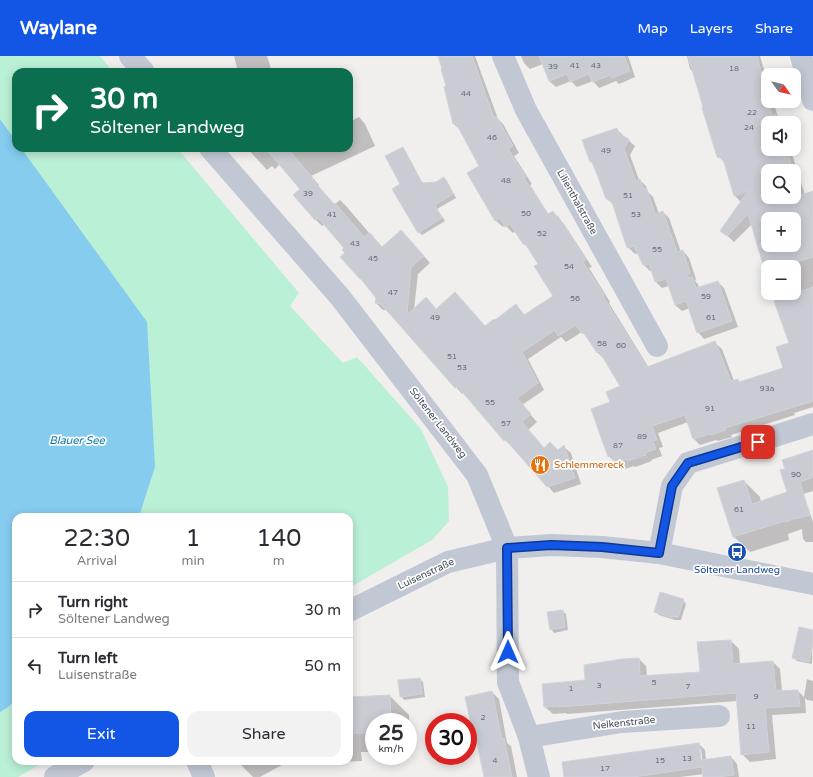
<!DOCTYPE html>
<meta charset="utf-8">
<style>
:root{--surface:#fff;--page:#f2f2f3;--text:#2b2b33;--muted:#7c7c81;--line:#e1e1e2;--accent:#1356e6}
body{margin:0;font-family:"Varela Round",sans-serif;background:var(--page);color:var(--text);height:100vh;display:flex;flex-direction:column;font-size:15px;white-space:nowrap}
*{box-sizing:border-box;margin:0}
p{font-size:13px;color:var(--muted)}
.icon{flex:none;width:22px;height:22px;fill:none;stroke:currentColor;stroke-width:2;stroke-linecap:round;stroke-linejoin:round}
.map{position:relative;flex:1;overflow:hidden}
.sheet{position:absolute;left:12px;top:457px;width:341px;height:252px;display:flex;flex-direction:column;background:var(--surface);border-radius:12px;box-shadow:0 2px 10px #0003}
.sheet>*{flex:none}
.guide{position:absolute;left:12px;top:12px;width:341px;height:84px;border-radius:12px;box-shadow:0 2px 10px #0003;background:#0b6e4f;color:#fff;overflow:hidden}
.needle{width:26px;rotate:124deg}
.buttons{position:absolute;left:761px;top:12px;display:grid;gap:8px}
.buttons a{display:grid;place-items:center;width:40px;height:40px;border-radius:8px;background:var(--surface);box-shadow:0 2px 10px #0003;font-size:20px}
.speed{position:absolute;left:365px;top:657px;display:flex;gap:8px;font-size:20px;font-weight:700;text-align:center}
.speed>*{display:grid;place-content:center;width:52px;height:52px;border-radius:50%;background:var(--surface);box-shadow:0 2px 10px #0003;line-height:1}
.speed small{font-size:10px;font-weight:400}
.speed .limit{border:6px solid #d22;background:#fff;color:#111}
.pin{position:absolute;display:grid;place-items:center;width:34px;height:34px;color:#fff;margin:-17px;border-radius:8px;box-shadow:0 2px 6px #0006}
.me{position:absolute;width:44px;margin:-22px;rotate:0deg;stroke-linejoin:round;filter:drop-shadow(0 0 3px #0008)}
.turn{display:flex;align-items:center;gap:14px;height:84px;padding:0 12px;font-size:18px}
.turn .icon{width:52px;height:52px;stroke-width:2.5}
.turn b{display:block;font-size:28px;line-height:34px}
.eta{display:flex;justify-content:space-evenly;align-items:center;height:68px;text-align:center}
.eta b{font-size:24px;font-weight:600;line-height:28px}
.button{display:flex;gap:8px;margin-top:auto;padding:8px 12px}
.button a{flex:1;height:46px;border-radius:12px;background:var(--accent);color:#fff;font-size:16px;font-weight:600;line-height:46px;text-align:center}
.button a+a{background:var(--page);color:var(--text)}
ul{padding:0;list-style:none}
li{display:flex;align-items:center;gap:12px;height:56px;padding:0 12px;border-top:1px solid var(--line)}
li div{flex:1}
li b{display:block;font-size:15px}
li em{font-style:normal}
header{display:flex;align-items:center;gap:24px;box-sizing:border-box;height:56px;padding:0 20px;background:var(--accent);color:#fff}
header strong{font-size:19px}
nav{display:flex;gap:22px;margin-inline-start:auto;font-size:14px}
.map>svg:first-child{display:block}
.green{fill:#baf0d6}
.water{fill:#86ccef}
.shadow{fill:#0003;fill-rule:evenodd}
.building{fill:#caccd4;stroke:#d2d3da;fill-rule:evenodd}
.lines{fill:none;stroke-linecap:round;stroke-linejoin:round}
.minor{stroke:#c1c8d4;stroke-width:22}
.route-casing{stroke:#0c3896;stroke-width:10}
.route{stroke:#1356e6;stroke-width:7}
.labels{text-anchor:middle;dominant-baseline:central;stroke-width:3.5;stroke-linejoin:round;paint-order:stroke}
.number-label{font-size:8px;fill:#676e7a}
.street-label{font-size:10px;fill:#464f5c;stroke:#fff}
.food-label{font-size:10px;fill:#c56008;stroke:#fff;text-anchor:start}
.transit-label{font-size:10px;fill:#164399;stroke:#fff}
.water-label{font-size:11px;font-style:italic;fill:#0777ad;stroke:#fff}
</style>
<header>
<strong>Waylane</strong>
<nav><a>Map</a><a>Layers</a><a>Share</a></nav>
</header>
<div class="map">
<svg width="813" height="721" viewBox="0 0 813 721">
<rect width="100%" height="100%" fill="#f1eeee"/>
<g class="green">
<polygon points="0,0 100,0 113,16 16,16 16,85 0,63"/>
<polygon points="21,92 177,92 299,237 290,250 343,307 357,301 421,373 448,431 449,465 432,484 349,532 349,461 139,461 155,411"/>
<polygon points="16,644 16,705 46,705 18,721 0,721 0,656 7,652"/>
</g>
<polygon class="water" points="0,63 16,85 16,92 21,92 147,266 155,411 139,461 16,461 16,644 7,652 0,656"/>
<g class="shadow">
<polygon points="234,0 267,0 272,16 238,16"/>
<path d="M439,0H475L498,63L503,68L519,97L514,100L532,128L530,129L549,159L553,156L564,168L592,211L589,212L610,246L609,247L649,312L715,287L722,293L734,325L738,324L741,327L784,312L791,288L790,240L789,237H794V211H768V217L766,214L752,168L734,186L722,175L741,146L735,140L725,107L718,100L695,18L690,13L687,0H760L768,27V45H773L780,67H768V93H787L792,98L805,139L813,136V351L794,357L795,359L731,379L732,381L718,385L716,384L700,389L694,383L688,366L658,377L663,391L659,392L662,400L651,404L652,405L635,411L634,410L622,414L609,400L611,346L621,331L604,303L597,296L589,284L582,276L566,286L561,281L528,303L544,334L522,349L537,366L528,374L544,393L558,396L564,391L571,397L581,428L554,437L512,390H511L505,384L464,336L462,338L456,331L388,254H383L376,247L377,242L346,197L345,192L325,168L322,170L316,164L302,133L280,108L275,113L272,110L267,114L247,92H349V66L359,61L365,68L375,90L311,120L319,129L318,130L334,149L340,144L346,150L382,192L408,182L430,207L418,218L414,253L426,242L437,254L485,271L495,265L516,250L525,260L555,240L540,208L531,194L524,187L516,175L513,177L505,169L503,171L496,165L468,118L481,111L460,74L454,68L448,31L443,13ZM768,115H794V141H768ZM768,163H794V189H768Z"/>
<polygon points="521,0 628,0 635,21 619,28 616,25 599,32 593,25 577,31 571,25 556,31 549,25 543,8 530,13 524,7"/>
<polygon points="616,73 623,79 623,82 628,84 635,90 630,99 639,124 640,124 646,130 648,136 653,141 659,158 663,156 669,162 681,196 683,195 689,202 696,223 695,225 698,228 699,232 718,226 724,232 738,271 704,283 698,276 690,252 682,255 675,249 669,230 662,232 656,226 652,215 650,215 644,209 638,197 635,198 628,191 613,149 607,142 595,110 591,106"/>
<polygon points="403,92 406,96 423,128 436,127 444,122 447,125 456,142 437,153 445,165 422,179 419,176"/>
<polygon points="813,395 813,435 797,440 808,451 813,466 813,486 806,486 803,483 802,473 788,478 789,484 750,496 734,481 744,425 760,441 761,446 790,436 786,414"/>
<polygon points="683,544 686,548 681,564 675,564 659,559 655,555"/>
<polygon points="562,555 566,558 568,574 554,577 551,573"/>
<polygon points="813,575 812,608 797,605 794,602"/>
<polygon points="731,585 739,593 740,609 773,606 780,613 782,636 798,635 804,641 807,623 813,625 813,645 807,644 805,642 806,657 772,659 776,703 750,706 742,698 737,645 567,658 566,657 553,658 545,651 586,625 639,603 646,610 647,620 701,617"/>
<polygon points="420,623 423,626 425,641 404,644 401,640"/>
<polygon points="492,636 499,643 507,687 511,690 517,721 485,721 479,690 476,687"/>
<polygon points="390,640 409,659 410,694 408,694 408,666 374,666 374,696 361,696 362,705 339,706 338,705 349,705 349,645"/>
<path d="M699,688L705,694L706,704L731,701L737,708L739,721H704V718L680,721H565ZM699,693H701L703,709H701Z"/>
<polygon points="237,705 289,705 260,721 253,721"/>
</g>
<g class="building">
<polygon points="438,0 472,0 494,62 496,60 513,90 508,93 526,121 524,122 548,158 553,155 556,160 558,160 586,204 583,206 604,239 603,240 647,311 715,285 731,325 738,323 739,326 783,312 776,291 789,287 774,245 813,231 813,345 725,372 726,374 710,379 710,378 693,383 685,359 652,370 657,384 653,385 656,393 645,397 646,399 627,405 627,403 615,407 612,399 608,401 591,353 610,346 606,336 620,330 599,295 597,297 584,277 582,278 576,269 558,280 555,274 522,296 538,327 517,342 531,358 522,366 544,392 550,386 558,394 564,389 575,422 547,431 505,383 504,385 457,330 455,332 381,248 375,247 376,242 361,223 360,223 340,201 345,197 342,194 344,192 318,162 315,164 293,139 300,133 265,92 287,92 313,122 312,123 334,148 335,147 364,181 370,177 382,191 401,174 424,200 411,211 407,259 426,241 436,253 455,236 485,270 494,263 495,264 516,248 524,259 553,240 534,210 538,208 526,189 523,188 510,168 505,171 500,162 495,165 467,117 479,110 456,67 453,68 444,31 446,30 441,13 442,13"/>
<polygon points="539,0 624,0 630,15 612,22 611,19 592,26 589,18 570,26 567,18 549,25"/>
<path d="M688,0H757L772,59L776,58L778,67H768V93H787L793,115H768V141H794V117L801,139L813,135V201L779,211H768V214L765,215L748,158L727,180L720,175L748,135L734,140L723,103L717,101L702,52L703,51ZM768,163H794V189H768Z"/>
<polygon points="617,72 619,78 629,83 624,93 636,125 640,123 643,132 647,133 655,158 663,155 677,196 683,194 690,217 685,222 692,221 696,232 718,225 732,265 697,277 686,245 675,249 666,223 655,226 649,208 643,209 634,190 627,192 612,146 606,143 597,118 597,119 592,106 590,106 582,84"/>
<polygon points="403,91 422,127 436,126 444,121 453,138 435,149 442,162 418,177 392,133 400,128 385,100"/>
<polygon points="813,394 813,421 800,426 810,459 796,463 796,462 785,466 785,465 733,481 717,432 744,424 752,448 787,436 780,414 785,413 782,404"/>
<polygon points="660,536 684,543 678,561 671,561 654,556"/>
<polygon points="563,554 565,571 550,574 547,556"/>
<polygon points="799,571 813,574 813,587 809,606 792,602"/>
<polygon points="731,584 733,608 773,605 776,635 798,634 800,650 765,652 769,696 741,699 736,637 559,651 559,650 544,651 542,628 585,624 584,609 622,603 639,602 640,620 700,616 697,586"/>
<polygon points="420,622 422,638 400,641 398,624"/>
<polygon points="492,635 502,683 504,682 512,721 484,721 477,687 475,687 465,641"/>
<polygon points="390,639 391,666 374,666 374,676 349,678 349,644 352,644 352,641"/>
<polygon points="699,687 701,704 731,700 734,719 717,721 703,721 702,711 633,721 564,721 562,706"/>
</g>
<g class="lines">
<g class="minor">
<polyline points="130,0 144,16"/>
<polyline points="503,0 526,54 657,290"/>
<polyline points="801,0 813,44"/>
<polyline points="210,92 340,241 477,419 507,492 508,626 529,681 539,721"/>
<polyline points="659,497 672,430 688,407 813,368"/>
<polyline points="349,555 448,506 507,492 551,489 602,491 659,497 813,528"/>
<polyline points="529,681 622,666 719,660"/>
<polyline points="197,705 204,721"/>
<polyline points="55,721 84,705"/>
</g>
</g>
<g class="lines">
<g class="route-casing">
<polyline id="route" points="508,596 507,492 551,489 602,491 659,497 672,430 688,407 758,386"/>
</g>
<use href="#route" class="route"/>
</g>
<defs>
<g id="restaurant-disc" transform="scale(1)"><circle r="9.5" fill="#e8710a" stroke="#fff"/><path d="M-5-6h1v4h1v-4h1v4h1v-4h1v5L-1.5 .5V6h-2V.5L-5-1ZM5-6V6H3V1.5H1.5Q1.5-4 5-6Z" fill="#fff"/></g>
<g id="bus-disc" transform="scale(1)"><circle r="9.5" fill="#1a4fb4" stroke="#fff"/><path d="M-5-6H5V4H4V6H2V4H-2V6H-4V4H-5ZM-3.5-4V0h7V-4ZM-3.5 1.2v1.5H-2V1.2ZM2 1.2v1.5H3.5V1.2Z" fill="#fff"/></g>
</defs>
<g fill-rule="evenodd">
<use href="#restaurant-disc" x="540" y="409"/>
<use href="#bus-disc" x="737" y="496"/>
</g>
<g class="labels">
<g class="number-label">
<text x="575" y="9">41</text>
<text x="596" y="9">43</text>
<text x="553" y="10">39</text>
<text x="734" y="12">18</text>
<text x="466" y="37">44</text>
<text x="752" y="56">22</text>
<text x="749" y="71">24</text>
<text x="492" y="81">46</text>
<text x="606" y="94">49</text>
<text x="506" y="124">48</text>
<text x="308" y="137">39</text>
<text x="628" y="139">51</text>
<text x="526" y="157">50</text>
<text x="332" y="158">41</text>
<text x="636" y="158">53</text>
<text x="542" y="177">52</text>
<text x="355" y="187">43</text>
<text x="657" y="193">55</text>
<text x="373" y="202">45</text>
<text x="569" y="210">54</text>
<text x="393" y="236">47</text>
<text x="706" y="240">59</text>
<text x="575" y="242">56</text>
<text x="435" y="261">49</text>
<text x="711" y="261">61</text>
<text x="602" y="287">58</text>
<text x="621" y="289">60</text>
<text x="452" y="300">51</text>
<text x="462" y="311">53</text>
<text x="767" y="332">93a</text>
<text x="490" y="346">55</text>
<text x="710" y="352">91</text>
<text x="506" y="367">57</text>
<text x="642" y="380">89</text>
<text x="618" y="389">87</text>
<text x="796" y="418">90</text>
<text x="739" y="453">61</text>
<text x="654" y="626">5</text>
<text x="599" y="629">3</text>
<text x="688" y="630">7</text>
<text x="571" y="632">1</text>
<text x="756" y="640">9</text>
<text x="483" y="661">2</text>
<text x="751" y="670">11</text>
<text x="687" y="702">13</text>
<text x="495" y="704">4</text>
<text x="660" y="704">15</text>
<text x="605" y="712">17</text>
</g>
<g class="street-label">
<text transform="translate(577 146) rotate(61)">Lilienthalstraße</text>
<text transform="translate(438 367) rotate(52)">Söltener Landweg</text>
<text transform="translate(426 518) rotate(-25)">Luisenstraße</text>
<text transform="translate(624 667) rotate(-6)">Nelkenstraße</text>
</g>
<g class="food-label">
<text x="554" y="409">Schlemmereck</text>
</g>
<g class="transit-label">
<text x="737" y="514">Söltener Landweg</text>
</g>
<g class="water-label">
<text x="77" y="384">Blauer See</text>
</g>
</g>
</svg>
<div class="buttons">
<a><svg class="needle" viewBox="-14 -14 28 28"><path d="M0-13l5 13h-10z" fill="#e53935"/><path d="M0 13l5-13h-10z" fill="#7c7c81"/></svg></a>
<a><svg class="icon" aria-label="sound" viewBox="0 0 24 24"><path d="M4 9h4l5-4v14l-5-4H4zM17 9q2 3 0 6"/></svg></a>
<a><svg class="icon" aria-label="search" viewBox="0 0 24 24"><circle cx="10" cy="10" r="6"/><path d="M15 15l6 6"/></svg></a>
<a>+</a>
<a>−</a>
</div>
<div class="speed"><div>25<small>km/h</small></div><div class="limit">30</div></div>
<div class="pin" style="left:758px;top:386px;background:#d93025"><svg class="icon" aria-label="arrive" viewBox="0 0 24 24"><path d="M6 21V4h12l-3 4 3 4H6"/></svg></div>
<svg class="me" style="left:508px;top:596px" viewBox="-20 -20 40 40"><path d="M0-17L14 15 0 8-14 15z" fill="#1356e6" stroke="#fff" stroke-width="4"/></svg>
<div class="guide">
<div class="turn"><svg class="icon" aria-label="right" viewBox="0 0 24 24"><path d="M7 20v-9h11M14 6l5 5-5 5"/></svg><div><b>30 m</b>Söltener Landweg</div></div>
</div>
<section class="sheet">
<div class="eta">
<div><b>22:30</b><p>Arrival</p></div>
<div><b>1</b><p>min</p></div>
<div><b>140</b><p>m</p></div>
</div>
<ul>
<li><svg class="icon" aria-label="right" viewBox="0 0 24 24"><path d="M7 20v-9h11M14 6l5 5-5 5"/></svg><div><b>Turn right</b><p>Söltener Landweg</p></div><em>30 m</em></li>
<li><svg class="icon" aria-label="left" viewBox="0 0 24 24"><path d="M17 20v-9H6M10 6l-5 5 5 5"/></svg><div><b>Turn left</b><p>Luisenstraße</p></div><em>50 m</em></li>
</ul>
<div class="button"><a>Exit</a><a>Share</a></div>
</section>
</div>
